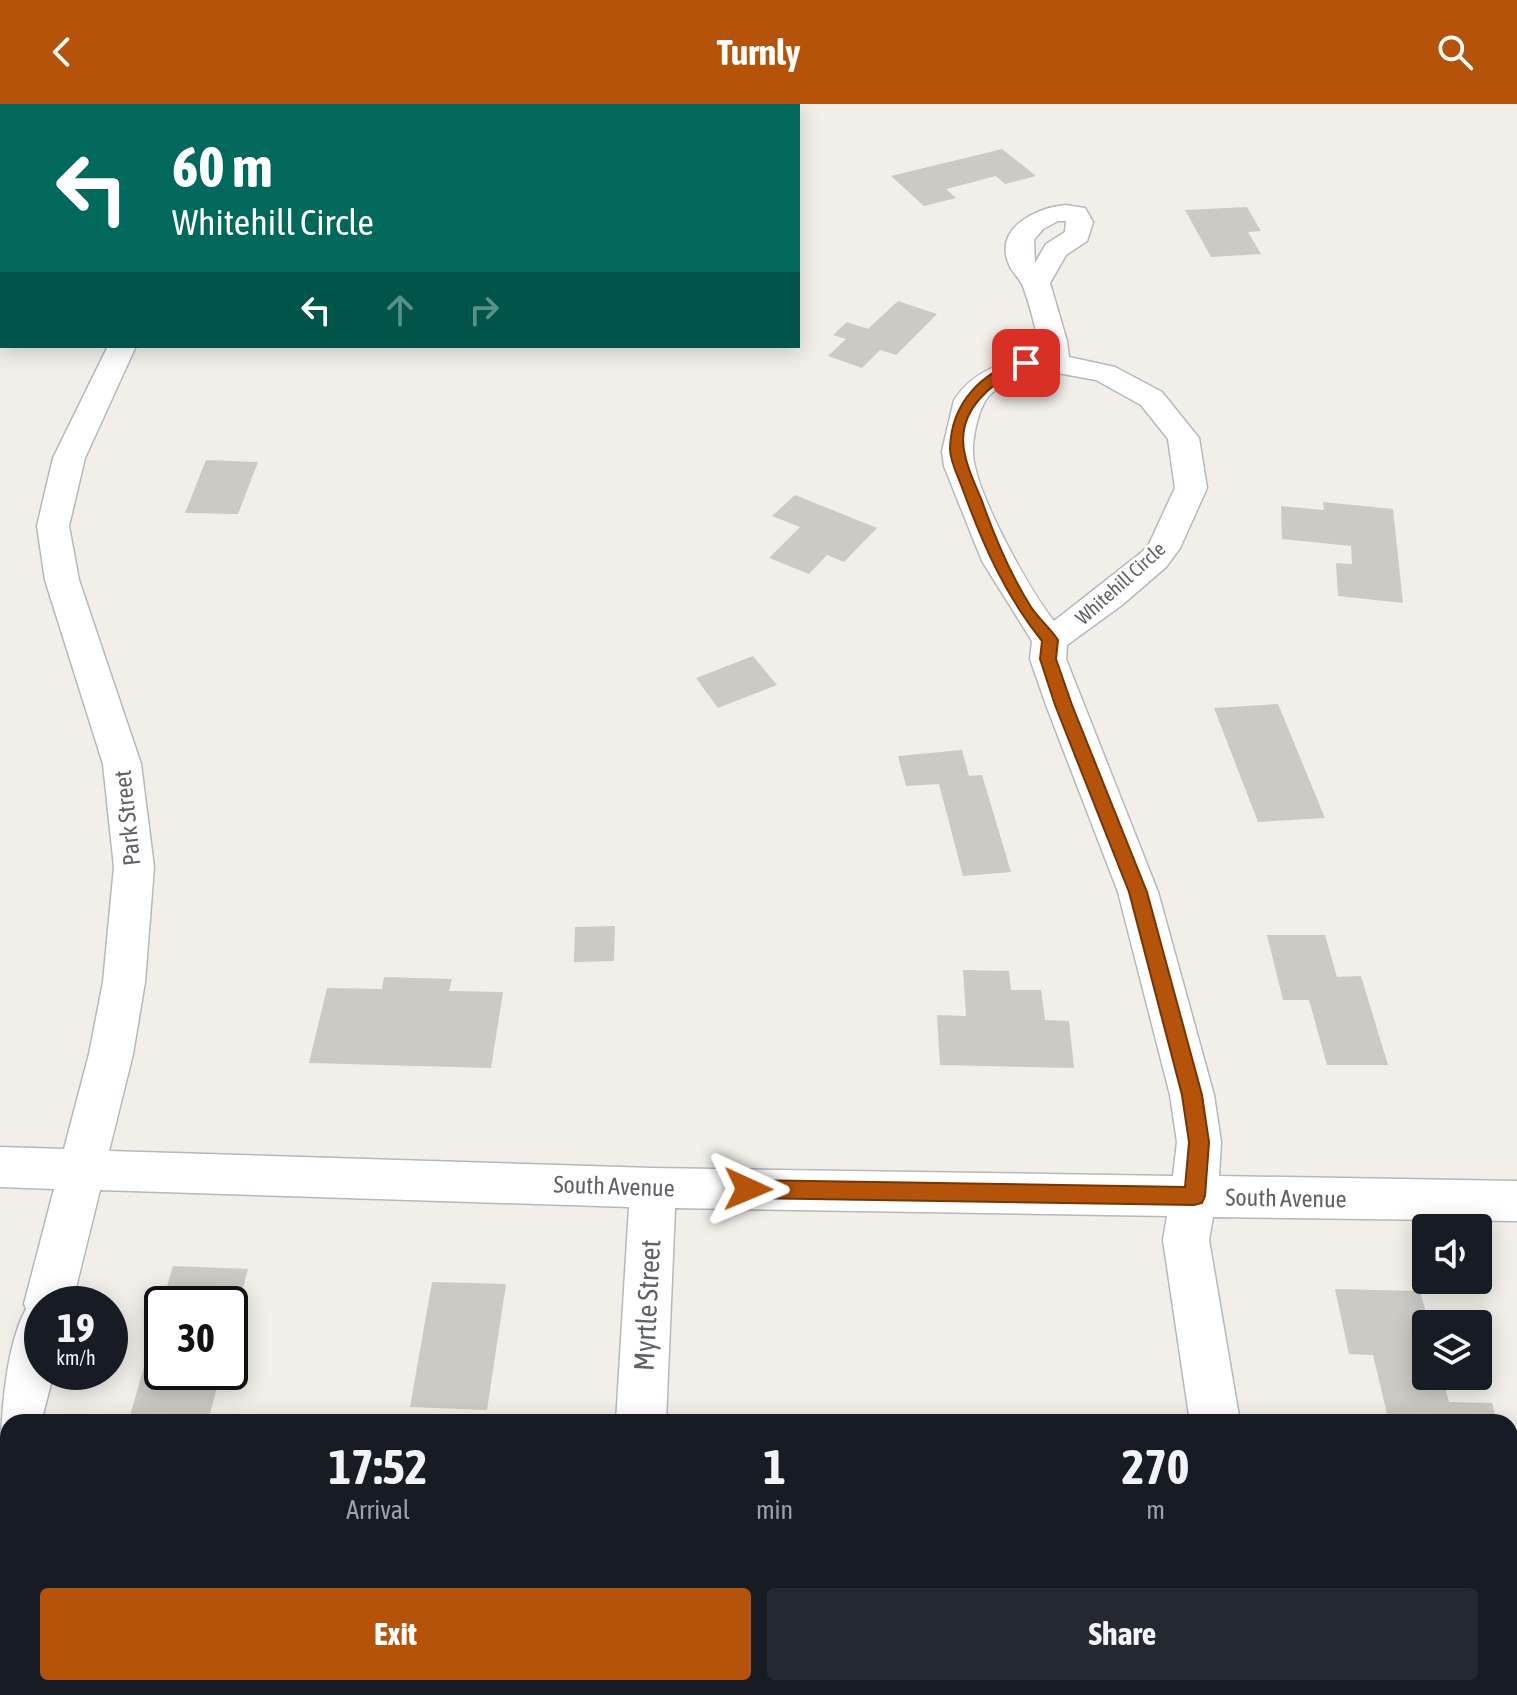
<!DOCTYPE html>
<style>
:root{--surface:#171b24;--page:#242831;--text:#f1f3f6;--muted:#9ea1a6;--accent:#b45309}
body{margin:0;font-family:"Asap Condensed",sans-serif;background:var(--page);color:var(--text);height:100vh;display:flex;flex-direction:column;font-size:30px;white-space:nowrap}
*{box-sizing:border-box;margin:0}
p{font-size:26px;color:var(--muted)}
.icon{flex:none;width:44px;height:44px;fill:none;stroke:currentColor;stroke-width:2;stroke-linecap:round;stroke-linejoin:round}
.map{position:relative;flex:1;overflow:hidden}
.panel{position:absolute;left:0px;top:1310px;width:1518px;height:282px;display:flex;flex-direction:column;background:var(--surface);border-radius:24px 24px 0 0;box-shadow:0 4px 20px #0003}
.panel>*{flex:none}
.banner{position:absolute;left:0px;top:0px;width:800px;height:244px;box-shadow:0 4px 20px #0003;background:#00695c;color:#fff;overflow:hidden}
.fabs{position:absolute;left:1412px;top:1110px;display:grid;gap:16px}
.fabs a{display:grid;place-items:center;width:80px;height:80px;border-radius:8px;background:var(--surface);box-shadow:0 4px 20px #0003;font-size:40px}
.speed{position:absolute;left:24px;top:1182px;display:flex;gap:16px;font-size:40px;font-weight:700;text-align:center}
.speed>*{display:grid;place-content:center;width:104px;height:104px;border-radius:50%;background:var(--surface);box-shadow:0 4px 20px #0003;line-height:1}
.speed small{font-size:20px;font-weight:400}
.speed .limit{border:4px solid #111;border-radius:12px;background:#fff;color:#111}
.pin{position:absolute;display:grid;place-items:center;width:68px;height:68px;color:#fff;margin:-34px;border-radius:16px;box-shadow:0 4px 12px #0006}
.me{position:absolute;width:88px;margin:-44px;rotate:91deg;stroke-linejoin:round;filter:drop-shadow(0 0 6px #0008)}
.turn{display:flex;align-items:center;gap:28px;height:168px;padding:0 40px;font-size:36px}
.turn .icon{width:104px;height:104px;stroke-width:2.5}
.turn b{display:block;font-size:56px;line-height:68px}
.lanes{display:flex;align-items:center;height:76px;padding:0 40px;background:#0003;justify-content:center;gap:40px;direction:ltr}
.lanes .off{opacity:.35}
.eta{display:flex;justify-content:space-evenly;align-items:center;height:136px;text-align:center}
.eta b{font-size:48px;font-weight:700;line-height:56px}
.primary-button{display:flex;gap:16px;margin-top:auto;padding:16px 40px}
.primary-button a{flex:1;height:92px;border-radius:8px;background:var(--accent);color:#fff;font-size:32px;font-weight:700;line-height:92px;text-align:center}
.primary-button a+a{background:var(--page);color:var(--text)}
header{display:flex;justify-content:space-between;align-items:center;height:104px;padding:0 40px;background:var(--accent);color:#fff;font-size:36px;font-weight:700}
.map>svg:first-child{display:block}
.building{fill:#cccac5}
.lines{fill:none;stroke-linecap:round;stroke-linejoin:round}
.street-casing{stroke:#b5b8bc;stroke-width:3}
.street{fill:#fff;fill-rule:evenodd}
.route{fill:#b45309;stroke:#753606;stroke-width:2}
.labels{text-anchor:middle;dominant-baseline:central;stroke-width:6;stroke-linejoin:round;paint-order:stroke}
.far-street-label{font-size:20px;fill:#5f6368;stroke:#fff}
.street-label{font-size:24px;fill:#5f6368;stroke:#fff}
.near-street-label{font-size:28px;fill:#5f6368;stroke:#fff}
</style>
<header><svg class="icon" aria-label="back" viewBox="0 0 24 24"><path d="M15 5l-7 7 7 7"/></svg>Turnly<svg class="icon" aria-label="search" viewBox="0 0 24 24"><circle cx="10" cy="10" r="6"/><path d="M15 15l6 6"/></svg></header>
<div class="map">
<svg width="1517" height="1591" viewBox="0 0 1517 1591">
<rect width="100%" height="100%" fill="#f1efe8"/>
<g class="building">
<polygon points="1002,45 1036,72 1005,80 996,72 946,85 956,94 924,102 891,72"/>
<polygon points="1247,103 1261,127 1248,128 1261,150 1211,153 1185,106"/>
<polygon points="898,197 937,210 896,251 880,246 862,264 828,252 846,235 833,231 847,218 868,225"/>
<polygon points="206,356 258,358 238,410 185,409"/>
<polygon points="795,391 877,424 844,458 827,451 809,470 769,454 800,423 772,412"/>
<polygon points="1323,398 1393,405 1403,499 1338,492 1336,459 1352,460 1351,442 1282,435 1281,402 1324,406"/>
<polygon points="753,552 777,581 718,604 696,574"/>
<polygon points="1278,600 1325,714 1258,718 1214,604"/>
<polygon points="962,646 969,672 982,671 1011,768 963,772 939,680 906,682 898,652"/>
<polygon points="615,822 614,857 574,858 575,823"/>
<polygon points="1267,831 1325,831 1337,873 1361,872 1388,961 1327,961 1309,896 1283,896"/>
<polygon points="963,866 1009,867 1011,886 1041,886 1045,916 1069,917 1074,964 940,961 937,911 966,912"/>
<polygon points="384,873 452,875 449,887 503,888 491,964 309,959 327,884 382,885"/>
<polygon points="173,1162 248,1165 231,1230 230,1200 162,1200"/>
<polygon points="432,1178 506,1180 487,1306 410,1303"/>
<polygon points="1335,1185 1420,1187 1429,1220 1426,1220 1426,1272 1442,1272 1449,1298 1492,1299 1497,1318 1389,1318 1373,1251 1349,1250"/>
<polygon points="161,1203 162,1268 221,1268 209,1314 130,1312"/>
<polygon points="1510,1368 1517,1391 1517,1405 1510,1405"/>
<polygon points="64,1584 219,1584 218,1591 62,1591"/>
<polygon points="379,1584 462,1584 461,1591 378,1591"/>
</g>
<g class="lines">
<g class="street-casing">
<g id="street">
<rect x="0" y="100" width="2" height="16"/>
<path d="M1065,101L1085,104L1093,118L1087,137L1066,151L1050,179L1067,237L1069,253L1115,263L1162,288L1199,334L1207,384L1180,444L1166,463L1122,501L1067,541L1066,555L1158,788L1214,991L1221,1038L1219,1072L1517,1077V1117L1213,1113L1209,1136L1240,1318H1190L1163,1136L1167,1112L675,1104L666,1318H616L629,1103L100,1086L72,1200H42V1268H54L41,1318H8V1398L0,1402C0,1345 0,1253 26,1205L24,1200L54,1085L0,1083V1043L64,1045L89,950L103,878L114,763L103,660L45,476L37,422L53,354L108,242H136L85,354L69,422L79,476L141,660L154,763L145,878L133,950L109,1047L653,1064L1173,1072L1177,1038L1170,991L1118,788L1046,601L1030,555L1032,537L982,457L944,362L942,347L954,296C976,264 1004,258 1040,252C1038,230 1031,206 1024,185C1021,175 1011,168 1008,158C995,122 1038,104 1065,101ZM1058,117H1066L1065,128L1046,140L1035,159L1034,136L1043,125ZM1052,268L1096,276L1141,301L1168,335L1175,384L1149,440L1142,448L1054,517C1029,486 975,388 973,350C972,337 977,313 983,301C994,277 1029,272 1052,268Z"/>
<rect x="608" y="1584" width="56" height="7"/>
<polygon points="1253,1584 1309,1584 1311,1591 1255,1591"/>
</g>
</g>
<use href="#street" class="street"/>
</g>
<path class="route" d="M1026,255L1033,259L1031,262C994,275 954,306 965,351C968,367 976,382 982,397C995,434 1010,470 1031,503C1039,515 1050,524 1058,536L1056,555L1072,601L1147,788L1202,991L1209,1038L1205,1092L1202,1099L1194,1101L748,1094L741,1091L738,1085L741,1079L748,1076L1185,1083L1189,1038L1182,991L1129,788L1055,601L1040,555L1042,537C1005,491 983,441 963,386C959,374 950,358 950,345C951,298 982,267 1026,255Z"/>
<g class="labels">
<g class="far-street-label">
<text transform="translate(1120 479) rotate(-42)">Whitehill Circle</text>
</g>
<g class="street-label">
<text transform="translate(127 714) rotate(-96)">Park Street</text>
<text transform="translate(614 1082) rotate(2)">South Avenue</text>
<text transform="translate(1286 1094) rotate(1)">South Avenue</text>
</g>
<g class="near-street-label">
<text transform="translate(647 1201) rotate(-87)">Myrtle Street</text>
</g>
</g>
</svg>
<div class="fabs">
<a><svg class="icon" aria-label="sound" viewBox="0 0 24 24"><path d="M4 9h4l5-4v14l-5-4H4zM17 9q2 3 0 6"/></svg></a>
<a><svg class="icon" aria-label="layers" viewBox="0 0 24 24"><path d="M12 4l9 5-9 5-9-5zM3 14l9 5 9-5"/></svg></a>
</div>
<div class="speed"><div>19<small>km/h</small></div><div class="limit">30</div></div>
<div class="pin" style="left:1026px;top:259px;background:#d93025"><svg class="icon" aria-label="arrive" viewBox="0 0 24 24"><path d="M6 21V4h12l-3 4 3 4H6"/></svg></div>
<svg class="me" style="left:748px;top:1085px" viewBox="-20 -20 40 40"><path d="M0-17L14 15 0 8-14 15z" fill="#b45309" stroke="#fff" stroke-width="4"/></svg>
<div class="banner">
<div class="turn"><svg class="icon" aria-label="left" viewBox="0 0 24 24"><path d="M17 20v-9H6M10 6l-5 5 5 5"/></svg><div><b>60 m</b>Whitehill Circle</div></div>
<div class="lanes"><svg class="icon" aria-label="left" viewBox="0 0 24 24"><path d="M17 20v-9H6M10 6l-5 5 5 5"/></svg><svg class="icon off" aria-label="ahead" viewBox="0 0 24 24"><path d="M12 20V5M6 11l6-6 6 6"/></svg><svg class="icon off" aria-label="right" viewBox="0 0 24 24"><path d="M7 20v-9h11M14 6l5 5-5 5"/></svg></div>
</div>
<section class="panel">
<div class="eta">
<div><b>17:52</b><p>Arrival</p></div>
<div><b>1</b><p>min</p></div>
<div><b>270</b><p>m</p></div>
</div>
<div class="primary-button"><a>Exit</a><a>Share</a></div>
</section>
</div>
